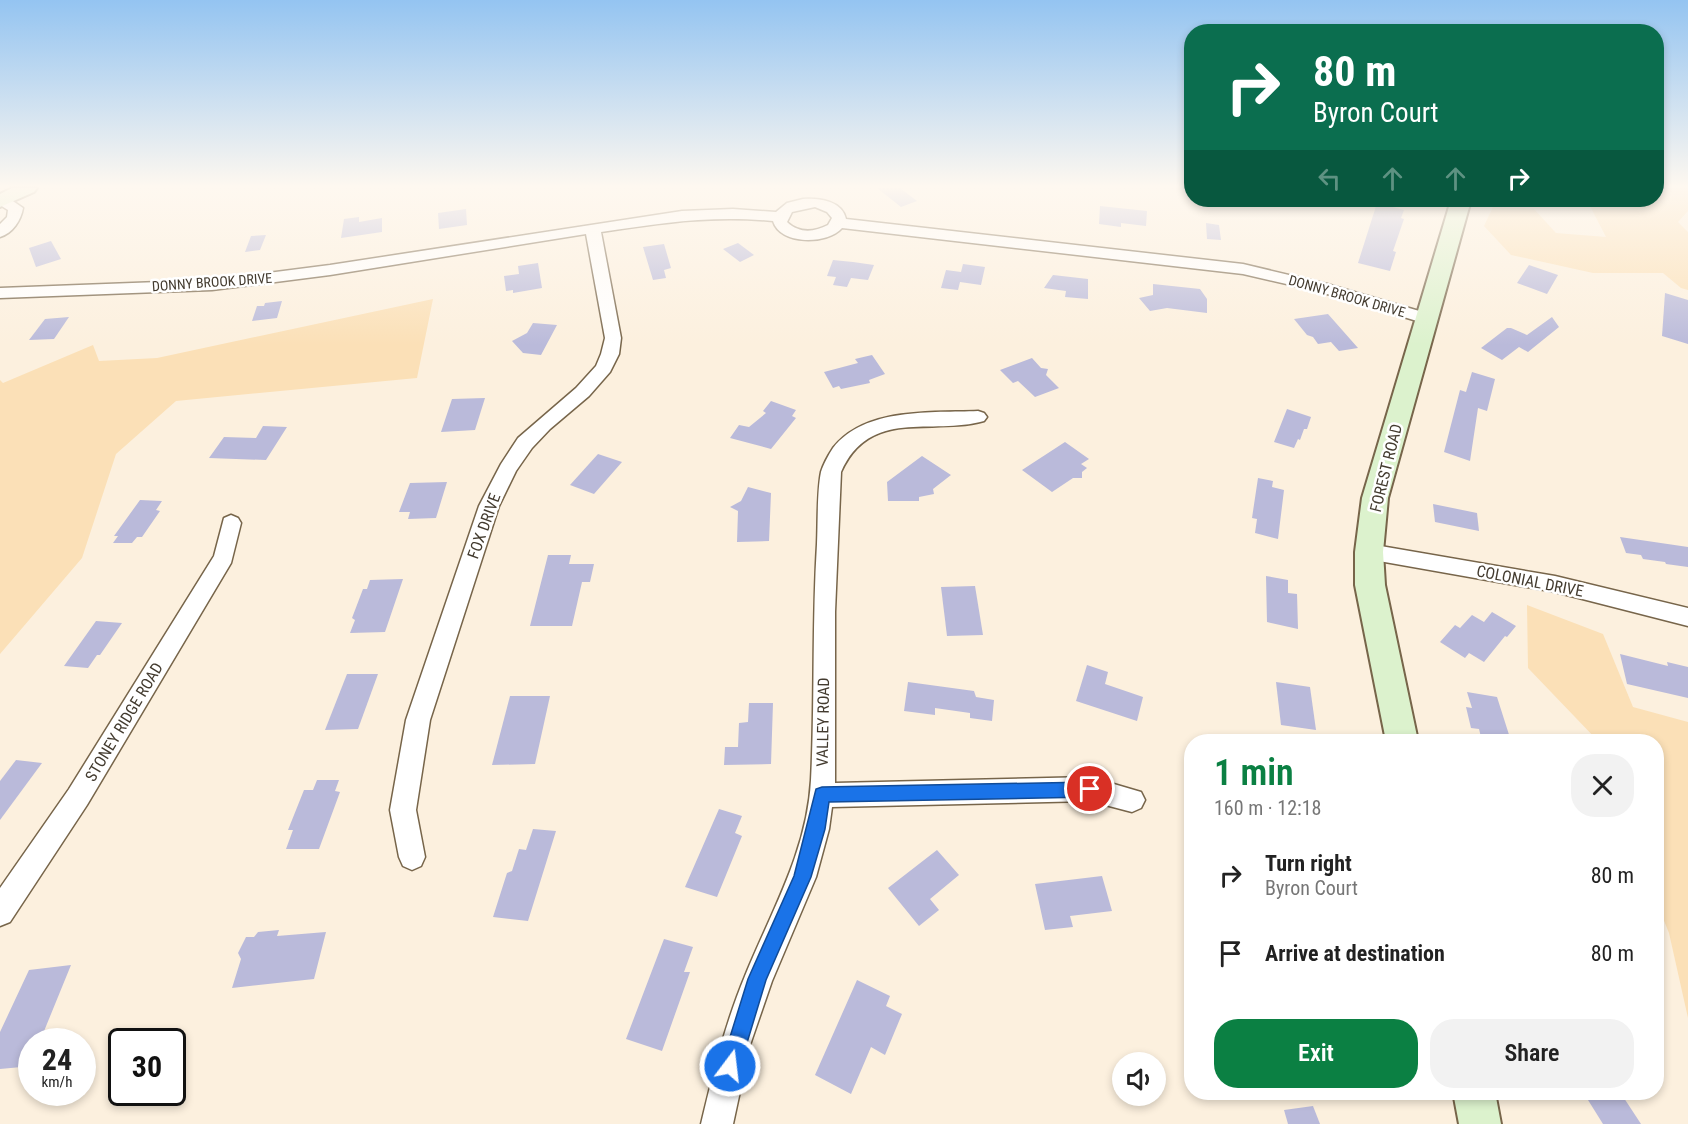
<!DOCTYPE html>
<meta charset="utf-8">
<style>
:root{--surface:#fff;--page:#f2f2f2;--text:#222;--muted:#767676;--accent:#0b8043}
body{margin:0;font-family:"Roboto Condensed",sans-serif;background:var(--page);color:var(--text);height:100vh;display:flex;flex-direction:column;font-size:22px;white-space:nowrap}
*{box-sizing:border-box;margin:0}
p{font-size:20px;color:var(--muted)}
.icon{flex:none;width:33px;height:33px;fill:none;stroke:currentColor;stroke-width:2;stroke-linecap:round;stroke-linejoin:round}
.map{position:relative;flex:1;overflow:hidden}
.details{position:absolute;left:1184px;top:734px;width:480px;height:366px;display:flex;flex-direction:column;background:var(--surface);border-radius:24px;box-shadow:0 3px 9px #0003}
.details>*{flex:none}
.hud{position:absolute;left:1184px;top:24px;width:480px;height:183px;border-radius:24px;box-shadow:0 3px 9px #0003;background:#0b6e4f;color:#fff;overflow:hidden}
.fabs{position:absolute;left:1112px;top:1052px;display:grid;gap:12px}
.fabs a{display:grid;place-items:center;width:54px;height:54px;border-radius:50%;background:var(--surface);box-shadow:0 3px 9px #0003;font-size:30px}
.speed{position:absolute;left:18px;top:1028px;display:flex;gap:12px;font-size:30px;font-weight:700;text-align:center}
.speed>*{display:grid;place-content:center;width:78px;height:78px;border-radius:50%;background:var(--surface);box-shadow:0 3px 9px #0003;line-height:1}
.speed small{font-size:15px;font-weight:400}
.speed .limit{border:3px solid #111;border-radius:9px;background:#fff;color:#111}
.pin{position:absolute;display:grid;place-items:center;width:51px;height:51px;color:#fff;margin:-26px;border:3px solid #fff;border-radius:50%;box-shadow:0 2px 6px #0007}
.me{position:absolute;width:66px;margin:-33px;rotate:15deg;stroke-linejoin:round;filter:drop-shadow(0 0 4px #0008)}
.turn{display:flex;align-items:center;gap:21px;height:126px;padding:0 30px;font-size:27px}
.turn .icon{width:78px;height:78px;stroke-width:2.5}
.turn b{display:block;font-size:42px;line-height:51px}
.lanes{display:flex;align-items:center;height:57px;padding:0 30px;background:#0003;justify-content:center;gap:30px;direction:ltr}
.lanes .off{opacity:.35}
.round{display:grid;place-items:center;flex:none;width:63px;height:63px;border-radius:24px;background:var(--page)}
.overview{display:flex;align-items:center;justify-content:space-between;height:102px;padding:0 30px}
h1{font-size:36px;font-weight:600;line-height:45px;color:var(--accent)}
.primary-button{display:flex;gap:12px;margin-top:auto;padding:12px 30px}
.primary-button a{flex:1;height:69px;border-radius:24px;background:var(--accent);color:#fff;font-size:24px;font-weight:600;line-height:69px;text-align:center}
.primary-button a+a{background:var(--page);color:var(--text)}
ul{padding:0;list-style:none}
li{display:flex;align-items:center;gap:18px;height:78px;padding:0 30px}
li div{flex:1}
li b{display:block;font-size:22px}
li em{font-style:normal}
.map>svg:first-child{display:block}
.green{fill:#fbe0b7}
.building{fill:#babada}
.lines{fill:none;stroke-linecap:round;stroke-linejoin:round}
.street-casing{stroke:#77654a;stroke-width:3}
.secondary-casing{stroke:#77654a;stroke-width:4}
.street{fill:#fff;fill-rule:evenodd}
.secondary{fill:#dcf2cd;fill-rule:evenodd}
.route{fill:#1a73e8;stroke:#114b97;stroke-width:1.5}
.labels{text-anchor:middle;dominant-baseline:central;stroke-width:5;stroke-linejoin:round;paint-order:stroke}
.far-street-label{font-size:14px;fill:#433b2f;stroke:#fff}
.street-label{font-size:16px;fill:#433b2f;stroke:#fff}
</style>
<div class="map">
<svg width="1688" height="1124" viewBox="0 0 1688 1124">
<rect width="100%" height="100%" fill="#fcf0de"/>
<g class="green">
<polygon points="1656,188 1688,188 1688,211 1678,222 1688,232 1688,290 1681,288 1663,273 1593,273 1511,255 1484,226 1493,207 1534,209 1556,233 1606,237 1591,208 1589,200 1656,200"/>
<polygon points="433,299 417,378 176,401 116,454 82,558 0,654 0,380 3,383 93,345 99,361 157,358"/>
<polygon points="1527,605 1603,634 1633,707 1688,722 1688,1018 1669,933 1656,901 1656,741 1598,741 1528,668"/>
</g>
<g class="building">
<polygon points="877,188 900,188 917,201 901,207"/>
<polygon points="1377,203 1404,210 1401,218 1404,219 1393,251 1396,252 1390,271 1358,263"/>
<polygon points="1100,206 1147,211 1146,226 1121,223 1121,227 1099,224"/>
<polygon points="466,209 467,225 439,229 438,213"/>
<polygon points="359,217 359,222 382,218 382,232 341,238 344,219"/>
<polygon points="1206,223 1219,225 1221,240 1207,239"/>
<polygon points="266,235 260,250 245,252 251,236"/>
<polygon points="51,241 61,259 36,267 29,248"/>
<polygon points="738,243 754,255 740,262 723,249"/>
<polygon points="664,244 671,268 664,270 666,278 653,280 643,247"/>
<polygon points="833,260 853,262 874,265 868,280 851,278 847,287 833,285 836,277 827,276"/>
<polygon points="538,263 542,288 513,293 513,290 506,291 504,276 519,274 518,266"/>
<polygon points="963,264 985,267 981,285 960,282 958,290 941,288 946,270 961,272"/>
<polygon points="1529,265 1558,275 1547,294 1517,283"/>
<polygon points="1053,275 1088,279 1088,299 1065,297 1066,291 1044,288"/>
<polygon points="1153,284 1200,289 1207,299 1207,313 1167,308 1150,311 1139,298 1153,295"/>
<polygon points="1665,293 1688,300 1688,344 1662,336"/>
<polygon points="282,301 277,318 252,321 257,306 264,306 265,303"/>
<polygon points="1328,314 1358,348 1339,351 1331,342 1318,344 1313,337 1307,335 1294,319"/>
<polygon points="69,317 54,339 29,340 45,319"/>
<polygon points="1552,317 1559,327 1528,352 1519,347 1502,360 1481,348 1507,328 1511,328 1527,335"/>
<polygon points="533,323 557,325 541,355 523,353 512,341 527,333"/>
<polygon points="872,355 885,374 869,380 870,383 841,389 839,386 833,388 824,372 858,363 855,359"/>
<polygon points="1032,358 1041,368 1048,369 1046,375 1059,388 1035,397 1018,381 1013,383 1000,370"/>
<polygon points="1472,372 1495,379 1487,411 1478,408 1470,461 1444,452 1460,390 1466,392"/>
<polygon points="485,398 475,430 441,432 452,399"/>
<polygon points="771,401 796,410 792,416 796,418 771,449 730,438 739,425 749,427 766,413 763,411"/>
<polygon points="1287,409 1311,417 1307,429 1304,429 1300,440 1298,439 1294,448 1274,442"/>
<polygon points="263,426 287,427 266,460 209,458 224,437 256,438"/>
<polygon points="1065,442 1089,459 1081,464 1087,468 1082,472 1082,478 1073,478 1052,492 1022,470"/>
<polygon points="598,454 622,462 594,494 570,485"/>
<polygon points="922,456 951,475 933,489 934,494 919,497 919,501 888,501 887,482"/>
<polygon points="1258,478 1273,481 1272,487 1284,490 1278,539 1255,533 1257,519 1252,518"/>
<polygon points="447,482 436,518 408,519 410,512 399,512 410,483"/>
<polygon points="748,487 771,493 769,541 737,542 738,511 730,507 741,501"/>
<polygon points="140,500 162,501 156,510 160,511 142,537 137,537 132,543 113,543 118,536 114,536"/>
<polygon points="1433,504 1477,513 1479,531 1435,522"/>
<polygon points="1620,537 1688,547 1688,567 1666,564 1665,562 1643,559 1641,555 1626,553"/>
<polygon points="548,555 571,555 569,564 594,564 590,582 582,582 572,626 530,626"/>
<polygon points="1266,576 1288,580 1288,593 1297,594 1298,629 1267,622"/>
<polygon points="403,579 385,632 350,633 355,620 352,618 363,589 367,589 370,580"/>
<polygon points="975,586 983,635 947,636 941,587"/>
<polygon points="1492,612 1516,626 1507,637 1505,636 1484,662 1469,653 1465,658 1440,642 1455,625 1460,628 1472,615 1484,622"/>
<polygon points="96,621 122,623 100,655 97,655 88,668 64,666"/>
<polygon points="1620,654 1668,666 1667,662 1688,667 1688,698 1627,684"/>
<polygon points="1087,665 1108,672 1105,684 1143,697 1137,721 1076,701"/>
<polygon points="347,674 378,674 358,729 325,730"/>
<polygon points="908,682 974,691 976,697 994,700 992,721 970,718 970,713 935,708 935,715 904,711"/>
<polygon points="1276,682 1310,687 1316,730 1281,725"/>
<polygon points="1467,692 1497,697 1511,741 1482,741 1479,729 1471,728 1466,707 1472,708"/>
<polygon points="510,696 550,696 535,764 492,765"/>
<polygon points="749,703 773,703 771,764 724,765 725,747 738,747 739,723 748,722"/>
<polygon points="16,760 42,763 0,820 0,781"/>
<polygon points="317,780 339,780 335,791 340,792 319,849 286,849 293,830 288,830 304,790 313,790"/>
<polygon points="719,809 742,816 735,833 742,836 717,897 685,887"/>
<polygon points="533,829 556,831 528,921 493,917 507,873 512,871 519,849 526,850"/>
<polygon points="937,850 959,875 930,899 939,910 919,926 888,888"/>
<polygon points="1102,876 1112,911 1070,916 1073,927 1045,930 1035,884"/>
<polygon points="279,930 277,936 326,932 314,979 232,988 241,959 238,953 246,937 254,937 258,932"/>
<polygon points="664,939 693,947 684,972 690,972 662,1051 626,1039"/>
<polygon points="71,965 40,1041 32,1041 32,1066 0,1069 0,1032 29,970"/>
<polygon points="857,980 890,996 886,1006 902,1014 885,1055 871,1047 851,1094 815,1075"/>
<polygon points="1583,1092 1620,1092 1641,1124 1603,1124"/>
<polygon points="1313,1106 1320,1124 1288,1124 1284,1110"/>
</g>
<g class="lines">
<g class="street-casing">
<g id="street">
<path d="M0,196L7,197L23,208C21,220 13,233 0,237V224L7,217L8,210L0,205Z"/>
<path d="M803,199C820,198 842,201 846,219L1243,264L1327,284L1433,315L1435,319L1427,324L1317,291L1243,274L842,228C827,245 780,245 773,221C711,215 662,223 601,232L621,338L619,354L610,372L589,396L550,429L532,448L516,471L499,506L430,720L416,810L425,857L421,866L412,870L403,866L399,857L390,810L406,720L479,506L501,464L518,438L576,388L596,366L601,354L605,338L586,234L330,275L212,290L0,298V288L212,280L330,265L682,211L733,209L776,212L787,203ZM815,207L827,212L832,218L828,225C814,232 800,234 787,222L792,212Z"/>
<path d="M978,411L984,413L987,417L984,421C931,436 870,407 841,472L835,612V783L1090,777L1141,792L1145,800L1141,808L1132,812L1090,801L832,807L829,829L816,877L772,981L750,1045L733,1124H701C713,1074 725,1024 745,976C771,912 807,852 811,780C815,702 812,623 817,544C818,524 817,491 821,472C823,465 829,454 833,448C865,407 932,413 978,411Z"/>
<polygon points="231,515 238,518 241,523 231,563 87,805 10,922 0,926 0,888 69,789 214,556 224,518"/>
<polygon points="1369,544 1555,576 1688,608 1688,626 1555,592 1362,558 1359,552 1362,546"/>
</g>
</g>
<g class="secondary-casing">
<g id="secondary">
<polygon points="12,188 37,188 34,192 0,207 0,194"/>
<polygon points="1451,200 1471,200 1388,498 1383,552 1385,585 1418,741 1386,741 1355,585 1355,552 1362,498"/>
<polygon points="1453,1092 1495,1092 1501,1124 1459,1124"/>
</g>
</g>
<use href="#street" class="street"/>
<use href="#secondary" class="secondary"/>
</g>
<linearGradient id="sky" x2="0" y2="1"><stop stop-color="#94c4f1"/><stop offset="0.54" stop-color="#fef8f0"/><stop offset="1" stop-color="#fef8f0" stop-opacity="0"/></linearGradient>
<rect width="1688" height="345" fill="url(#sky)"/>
<polygon class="route" points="1090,782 1096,784 1098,789 1096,795 1090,797 829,802 825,829 811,877 766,980 740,1066 737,1073 730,1076 723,1073 721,1066 748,979 794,876 816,789 822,787"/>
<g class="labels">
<g class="far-street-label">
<text transform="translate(212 282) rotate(-4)">DONNY BROOK DRIVE</text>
<text transform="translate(1347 296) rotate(16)">DONNY BROOK DRIVE</text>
</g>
<g class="street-label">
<text transform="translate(1386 468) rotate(-76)">FOREST ROAD</text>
<text transform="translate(484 526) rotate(-70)">FOX DRIVE</text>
<text transform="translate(1530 581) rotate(11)">COLONIAL DRIVE</text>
<text transform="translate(124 722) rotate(-59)">STONEY RIDGE ROAD</text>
<text transform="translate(823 722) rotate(-89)">VALLEY ROAD</text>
</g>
</g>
</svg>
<div class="fabs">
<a><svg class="icon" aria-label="sound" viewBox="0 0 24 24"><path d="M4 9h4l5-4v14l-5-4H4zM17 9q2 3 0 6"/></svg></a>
</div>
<div class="speed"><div>24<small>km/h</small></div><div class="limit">30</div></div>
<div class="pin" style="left:1090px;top:789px;background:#d93025"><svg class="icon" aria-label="arrive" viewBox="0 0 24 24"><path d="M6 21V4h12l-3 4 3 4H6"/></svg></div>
<svg class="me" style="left:730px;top:1066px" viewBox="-20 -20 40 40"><circle r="17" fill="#1a73e8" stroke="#fff" stroke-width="3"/><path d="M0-11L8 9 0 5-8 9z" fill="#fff"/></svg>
<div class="hud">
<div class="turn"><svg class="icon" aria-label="right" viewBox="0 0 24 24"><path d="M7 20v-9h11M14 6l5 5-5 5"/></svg><div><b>80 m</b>Byron Court</div></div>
<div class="lanes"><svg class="icon off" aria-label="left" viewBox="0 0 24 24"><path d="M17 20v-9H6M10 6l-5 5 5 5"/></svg><svg class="icon off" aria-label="ahead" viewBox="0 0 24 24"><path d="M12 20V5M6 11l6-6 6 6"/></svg><svg class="icon off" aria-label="ahead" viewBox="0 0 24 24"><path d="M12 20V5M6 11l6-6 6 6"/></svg><svg class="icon" aria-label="right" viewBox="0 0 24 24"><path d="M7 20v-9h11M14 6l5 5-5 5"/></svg></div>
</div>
<section class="details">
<div class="overview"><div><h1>1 min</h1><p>160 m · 12:18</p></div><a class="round"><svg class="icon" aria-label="close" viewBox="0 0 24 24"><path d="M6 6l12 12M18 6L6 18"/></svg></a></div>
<ul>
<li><svg class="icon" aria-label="right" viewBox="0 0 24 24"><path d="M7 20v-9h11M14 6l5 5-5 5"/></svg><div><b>Turn right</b><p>Byron Court</p></div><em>80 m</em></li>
<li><svg class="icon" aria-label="arrive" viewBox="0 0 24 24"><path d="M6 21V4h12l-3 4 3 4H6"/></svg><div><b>Arrive at destination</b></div><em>80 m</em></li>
</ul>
<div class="primary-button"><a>Exit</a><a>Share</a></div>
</section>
</div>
